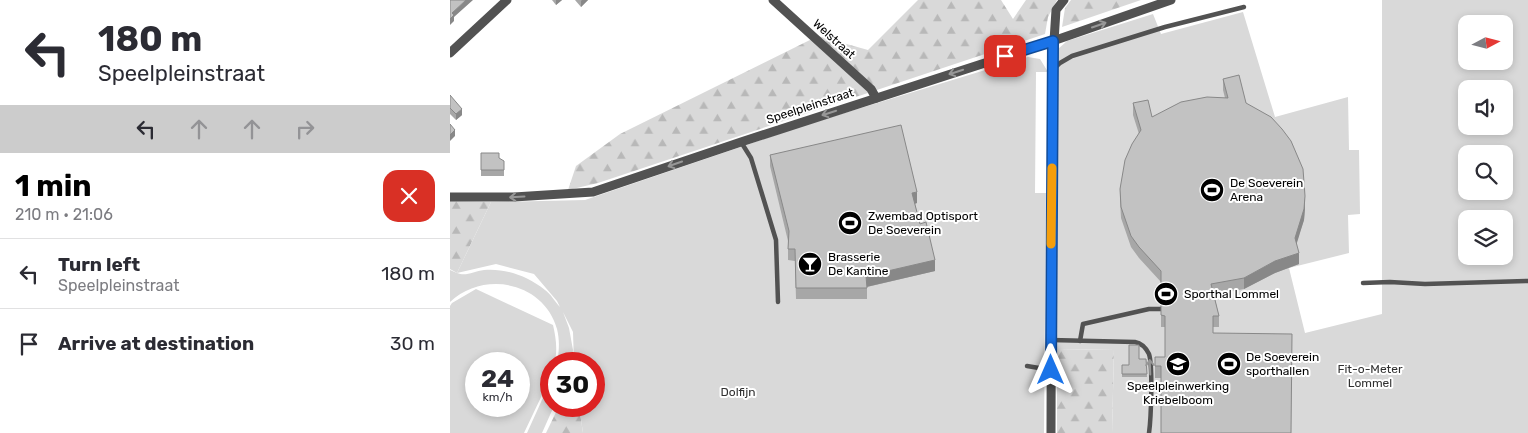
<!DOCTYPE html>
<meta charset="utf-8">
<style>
:root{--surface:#fff;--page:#f7f7f7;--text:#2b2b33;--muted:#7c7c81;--line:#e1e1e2;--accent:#000}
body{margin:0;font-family:Rubik,sans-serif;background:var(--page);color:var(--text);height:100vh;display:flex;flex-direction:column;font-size:19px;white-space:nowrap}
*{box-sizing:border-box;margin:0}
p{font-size:16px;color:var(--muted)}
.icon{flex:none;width:28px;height:28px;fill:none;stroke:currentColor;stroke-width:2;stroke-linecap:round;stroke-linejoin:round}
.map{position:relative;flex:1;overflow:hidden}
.side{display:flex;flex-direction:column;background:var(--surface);width:450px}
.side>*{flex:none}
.top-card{background:#fff;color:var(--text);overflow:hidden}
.needle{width:32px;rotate:83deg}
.controls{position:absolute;left:1008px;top:15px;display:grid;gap:10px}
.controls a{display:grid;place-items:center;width:55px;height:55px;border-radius:10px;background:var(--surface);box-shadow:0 2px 8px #0003;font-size:25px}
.speed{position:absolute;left:15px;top:352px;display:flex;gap:10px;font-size:25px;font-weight:700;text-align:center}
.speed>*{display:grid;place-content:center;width:65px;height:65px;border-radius:50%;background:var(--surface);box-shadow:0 2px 8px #0003;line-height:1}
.speed small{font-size:12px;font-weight:400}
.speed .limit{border:8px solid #d22;background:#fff;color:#111}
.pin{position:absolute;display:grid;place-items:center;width:42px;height:42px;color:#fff;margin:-21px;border-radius:10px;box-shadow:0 2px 8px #0006}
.me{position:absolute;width:55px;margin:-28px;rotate:0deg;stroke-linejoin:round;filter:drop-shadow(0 0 4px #0008)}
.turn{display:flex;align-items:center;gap:18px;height:105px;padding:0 15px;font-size:22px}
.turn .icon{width:65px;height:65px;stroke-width:2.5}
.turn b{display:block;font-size:35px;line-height:42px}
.lanes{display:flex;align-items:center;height:48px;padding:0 15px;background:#0003;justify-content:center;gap:25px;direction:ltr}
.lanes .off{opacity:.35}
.round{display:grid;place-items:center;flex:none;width:52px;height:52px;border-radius:15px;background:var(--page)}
.head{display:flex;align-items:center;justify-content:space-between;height:85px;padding:0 15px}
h1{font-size:30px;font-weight:700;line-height:38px;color:var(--accent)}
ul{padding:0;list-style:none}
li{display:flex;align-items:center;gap:15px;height:70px;padding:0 15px;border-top:1px solid var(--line)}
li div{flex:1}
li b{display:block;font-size:19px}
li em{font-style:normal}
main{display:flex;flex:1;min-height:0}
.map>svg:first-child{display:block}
.forest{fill:url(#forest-firs)}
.green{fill:#d9d9d9;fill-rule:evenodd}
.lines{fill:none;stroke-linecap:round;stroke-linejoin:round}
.service{stroke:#525252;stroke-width:4.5}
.minor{stroke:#525252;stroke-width:9}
.wall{fill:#a7a7a7}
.shaded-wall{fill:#888}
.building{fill:#c2c2c2;stroke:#888}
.oneway{stroke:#979797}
.route-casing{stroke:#114b97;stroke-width:12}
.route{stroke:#1a73e8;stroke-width:9}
.slow{stroke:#f59e0b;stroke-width:9}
.labels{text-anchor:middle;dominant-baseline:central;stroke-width:4;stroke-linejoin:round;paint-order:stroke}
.street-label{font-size:12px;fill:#000;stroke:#fff}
.poi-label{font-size:12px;fill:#000;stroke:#fff;text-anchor:start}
.park-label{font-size:12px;fill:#303030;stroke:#fff}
</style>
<main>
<section class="side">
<div class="top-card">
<div class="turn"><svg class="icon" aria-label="left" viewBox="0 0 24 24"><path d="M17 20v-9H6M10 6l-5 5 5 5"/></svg><div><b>180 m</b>Speelpleinstraat</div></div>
<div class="lanes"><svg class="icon" aria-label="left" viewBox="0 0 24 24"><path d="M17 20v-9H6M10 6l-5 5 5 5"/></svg><svg class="icon off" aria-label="ahead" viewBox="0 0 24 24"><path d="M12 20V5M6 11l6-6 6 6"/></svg><svg class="icon off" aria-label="ahead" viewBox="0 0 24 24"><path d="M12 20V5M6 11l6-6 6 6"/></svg><svg class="icon off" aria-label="right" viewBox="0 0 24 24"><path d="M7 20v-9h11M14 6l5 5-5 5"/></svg></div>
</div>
<div class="head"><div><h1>1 min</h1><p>210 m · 21:06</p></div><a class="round" style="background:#d93025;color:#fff"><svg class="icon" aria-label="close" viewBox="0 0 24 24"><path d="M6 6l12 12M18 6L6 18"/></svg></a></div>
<ul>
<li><svg class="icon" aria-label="left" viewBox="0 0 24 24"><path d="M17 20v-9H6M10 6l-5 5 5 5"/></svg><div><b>Turn left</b><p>Speelpleinstraat</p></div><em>180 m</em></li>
<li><svg class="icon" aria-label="arrive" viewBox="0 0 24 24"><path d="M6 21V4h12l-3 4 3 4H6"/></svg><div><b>Arrive at destination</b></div><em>30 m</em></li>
</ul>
</section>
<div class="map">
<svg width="1078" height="433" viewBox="0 0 1078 433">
<defs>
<pattern id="forest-firs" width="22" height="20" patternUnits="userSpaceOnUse" patternTransform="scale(1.25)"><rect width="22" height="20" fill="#d9d9d9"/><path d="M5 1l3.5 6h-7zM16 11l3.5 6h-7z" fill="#b8b8b8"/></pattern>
</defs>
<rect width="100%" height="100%" fill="#fff"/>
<g class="forest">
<polygon points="468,0 551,0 563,19 576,0 607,0 598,17 595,34 148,183 118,190 126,166 170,134 368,36 418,50"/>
<polygon points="621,0 691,0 612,27 615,8"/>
<polygon points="0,201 41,202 7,273 0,269"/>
<polygon points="664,349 662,433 607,433 607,350"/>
<polygon points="109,406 129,406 133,433 96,433"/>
</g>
<g class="green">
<path d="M932,0H1078V433H662L664,349L607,350V57L608,49L617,41L703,14L711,34L793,12L825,117L898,97L899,150H909L910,214L898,215L899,253L839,268L855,333L932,314ZM1016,24H1054V61H1016ZM1016,89H1054V126H1016ZM1016,154H1054V191H1016ZM1016,219H1054V256H1016Z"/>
<path d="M578,57L590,59L598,72H586L585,193H596L594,433H133L129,406H144V364H124L123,332L113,312L119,328L123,350L121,364H107C109,352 110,341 107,329C94,282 34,270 0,302V270L7,273L41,202L135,200L352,126ZM46,264L84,274L107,301L110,307C105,302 101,294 95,290C78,276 55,268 34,270C24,271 16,277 7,273Z"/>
<path d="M26,289L103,325C106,338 108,351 104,364H101V376L74,433H0V306L2,303ZM26,364H69V406H26Z"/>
<polygon points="101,380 101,406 104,406 92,433 77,433"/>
</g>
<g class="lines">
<g class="service">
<polyline points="604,69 610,63 622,56 715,27 794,7"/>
<polyline points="291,142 301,158 326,240 328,302"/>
<polyline points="913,283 940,282 975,284 1078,281"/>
<path d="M601,340L685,342C691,343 696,348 699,354C703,366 701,419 699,433"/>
<polyline points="630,341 633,324 699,309 711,309"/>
<polyline points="577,366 601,370"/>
</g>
<g class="minor">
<polyline points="323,0 421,89 426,98"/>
<polyline points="0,53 57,0"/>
<polyline points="0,197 64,197 143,192 291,142 603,41 721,0"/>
<polyline points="601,433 602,72 606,10 614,0"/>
</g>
</g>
<g class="wall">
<polygon points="102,0 112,0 106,5"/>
<polygon points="125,0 138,0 131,7"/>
<polygon points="773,79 796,103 855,208 854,220 846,244 849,264 825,273 794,289 764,295 769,316 769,327 763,327 711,378 705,378 705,357 715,357 715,327 711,327 711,282 689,258 681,247 671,218 670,200 670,189 689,134 683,115 683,103 702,117 775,98 773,90"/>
<polygon points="0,95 12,115 6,120 0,114"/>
<polygon points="31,153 54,161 54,176 31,176"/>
<polygon points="320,155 467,203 465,204 470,224 485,271 417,287 417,299 346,299 345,261 338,260 338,241 320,166"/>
<polygon points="689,359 696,359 697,377 672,377 672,365 679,365"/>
</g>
<g class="shaded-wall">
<polygon points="16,0 23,0 4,17 4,21 0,25 0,19 2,13"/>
<polygon points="106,0 112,0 106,5"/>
<polygon points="132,0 138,0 131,7 131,1"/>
<polygon points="12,109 12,115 6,120 6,114"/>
<polygon points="5,130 5,136 0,141 0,135"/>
<polygon points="467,192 467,203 462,204 462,193"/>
<polygon points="855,196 855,208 854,220 845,249 845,238"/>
<polygon points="849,253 849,264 825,273 794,289 794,278 825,261"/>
<polygon points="485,260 485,271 416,287 416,276"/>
</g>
<g class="building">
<polygon points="0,0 16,0 2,13 4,15 0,19"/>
<polygon points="789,75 796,103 821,117 832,129 841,141 853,169 855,196 854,209 845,238 849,253 825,261 794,278 761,284 769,316 763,316 763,333 842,334 841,433 711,433 711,366 705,366 705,357 715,357 715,316 711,315 711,302 714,300 715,297 711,294 711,271 689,247 681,236 671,207 670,189 675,160 682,144 691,130 683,103 698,100 702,117 731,102 757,97 778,98 773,79"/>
<polygon points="0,95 12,109 6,114 0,108"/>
<polygon points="0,124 5,130 0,135"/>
<polygon points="451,125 467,192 462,193 470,224 476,222 485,260 416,276 417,288 346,288 345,249 338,249 339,231 320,155"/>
<polygon points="31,153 49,153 49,158 54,161 54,170 31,170"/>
<polygon points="679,345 689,345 689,359 696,359 697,374 672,374 672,365 679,365"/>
</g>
<defs><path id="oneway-shaft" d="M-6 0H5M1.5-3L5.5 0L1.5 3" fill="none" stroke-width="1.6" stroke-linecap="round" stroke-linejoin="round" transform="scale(1.25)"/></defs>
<g class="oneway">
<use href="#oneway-shaft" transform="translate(649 25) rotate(-19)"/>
<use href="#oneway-shaft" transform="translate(506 72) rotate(162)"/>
<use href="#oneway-shaft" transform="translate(379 113) rotate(162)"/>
<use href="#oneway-shaft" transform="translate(225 164) rotate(161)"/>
<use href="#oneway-shaft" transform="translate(67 197) rotate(177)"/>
<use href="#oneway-shaft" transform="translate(700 367) rotate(-92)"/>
</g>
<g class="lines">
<g class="route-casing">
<polyline id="route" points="555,56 603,41 601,370"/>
</g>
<use href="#route" class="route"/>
<polyline class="slow" points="601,244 602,168"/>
</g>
<defs>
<g id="stadium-disc" transform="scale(1.25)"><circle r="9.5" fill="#000" stroke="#fff"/><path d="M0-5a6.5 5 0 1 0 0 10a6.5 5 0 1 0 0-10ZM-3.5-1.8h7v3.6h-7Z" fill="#fff"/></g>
<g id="bar-disc" transform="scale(1.25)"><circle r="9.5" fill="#000" stroke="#fff"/><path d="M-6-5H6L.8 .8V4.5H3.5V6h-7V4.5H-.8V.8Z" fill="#fff"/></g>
<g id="school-disc" transform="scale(1.25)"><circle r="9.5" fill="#000" stroke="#fff"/><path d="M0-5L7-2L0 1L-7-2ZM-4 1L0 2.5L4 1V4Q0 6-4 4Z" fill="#fff"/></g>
</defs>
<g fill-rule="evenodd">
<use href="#stadium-disc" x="762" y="190"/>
<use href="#stadium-disc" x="400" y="223"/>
<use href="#bar-disc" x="360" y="264"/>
<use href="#stadium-disc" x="716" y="294"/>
<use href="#school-disc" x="728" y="364"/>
<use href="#stadium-disc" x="779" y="364"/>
</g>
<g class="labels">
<g class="street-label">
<text transform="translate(384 39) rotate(42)">Welstraat</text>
<text transform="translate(360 106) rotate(-18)">Speelpleinstraat</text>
</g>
<g class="poi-label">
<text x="780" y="183">De Soeverein<tspan x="780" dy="14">Arena</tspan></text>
<text x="418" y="216">Zwembad Optisport<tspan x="418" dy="14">De Soeverein</tspan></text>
<text x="378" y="257">Brasserie<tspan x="378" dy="14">De Kantine</tspan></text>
<text x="734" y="294">Sporthal Lommel</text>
<text x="796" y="357">De Soeverein<tspan x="796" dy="14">sporthallen</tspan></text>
<text x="728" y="386" text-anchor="middle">Speelpleinwerking<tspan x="728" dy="14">Kriebelboom</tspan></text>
</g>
<g class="park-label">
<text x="920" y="369">Fit-o-Meter<tspan x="920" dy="14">Lommel</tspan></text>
<text x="288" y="392">Dolfijn</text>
</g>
</g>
</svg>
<div class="controls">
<a><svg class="needle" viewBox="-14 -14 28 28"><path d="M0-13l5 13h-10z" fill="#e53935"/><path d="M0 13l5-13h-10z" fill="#7c7c81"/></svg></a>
<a><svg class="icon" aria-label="sound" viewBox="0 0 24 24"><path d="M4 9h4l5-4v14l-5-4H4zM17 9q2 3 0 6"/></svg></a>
<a><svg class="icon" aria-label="search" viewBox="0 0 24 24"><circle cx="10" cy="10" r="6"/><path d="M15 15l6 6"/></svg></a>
<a><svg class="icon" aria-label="layers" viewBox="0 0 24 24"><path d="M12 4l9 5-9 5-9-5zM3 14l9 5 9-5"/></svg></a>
</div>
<div class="speed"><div>24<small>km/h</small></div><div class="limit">30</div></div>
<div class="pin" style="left:555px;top:56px;background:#d93025"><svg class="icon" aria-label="arrive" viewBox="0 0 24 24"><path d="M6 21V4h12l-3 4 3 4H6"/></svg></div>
<svg class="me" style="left:601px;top:370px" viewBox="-20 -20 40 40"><path d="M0-17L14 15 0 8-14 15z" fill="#1a73e8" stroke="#fff" stroke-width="4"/></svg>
</div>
</main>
